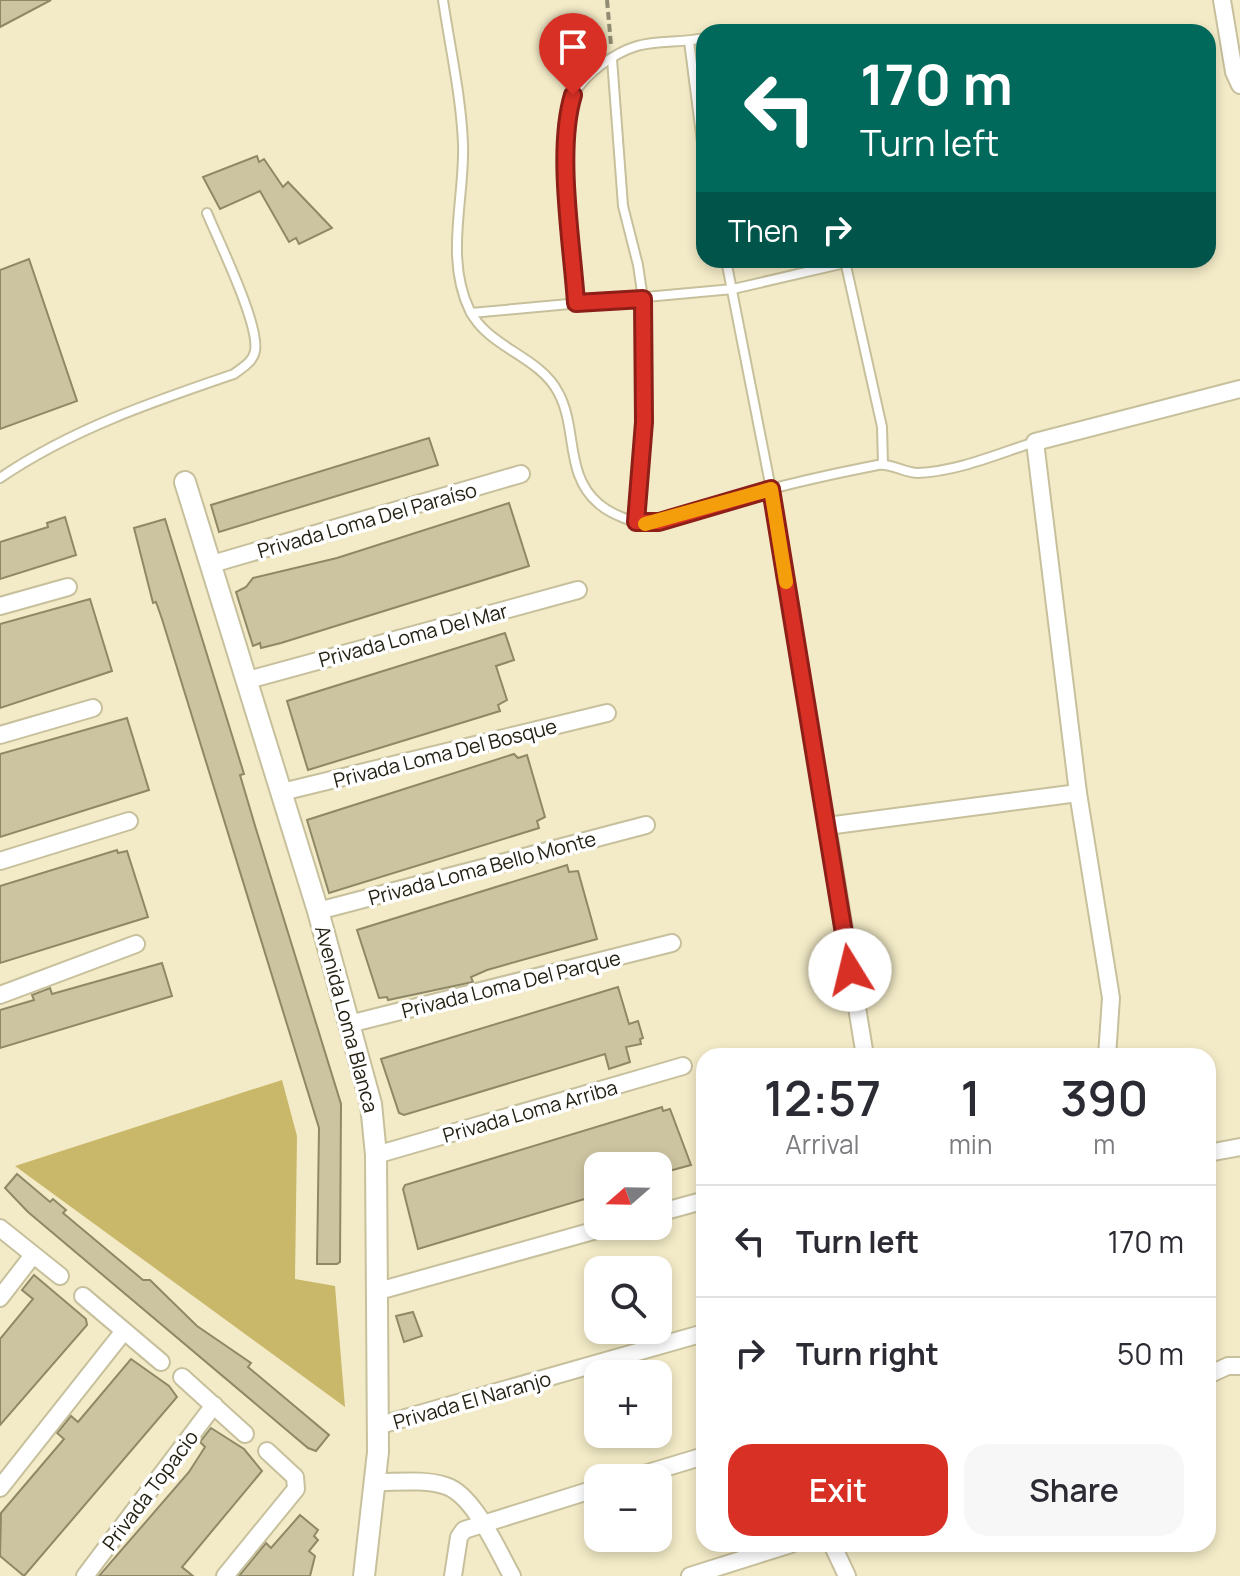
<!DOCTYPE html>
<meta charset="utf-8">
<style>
:root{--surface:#fff;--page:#f7f7f7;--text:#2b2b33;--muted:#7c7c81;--line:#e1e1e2;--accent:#d93025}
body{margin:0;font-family:Manrope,sans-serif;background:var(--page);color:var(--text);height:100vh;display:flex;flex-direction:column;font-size:30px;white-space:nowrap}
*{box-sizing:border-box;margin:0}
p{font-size:26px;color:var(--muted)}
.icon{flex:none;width:44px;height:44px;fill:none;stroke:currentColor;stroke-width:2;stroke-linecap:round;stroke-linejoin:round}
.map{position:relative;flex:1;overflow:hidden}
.sheet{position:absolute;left:696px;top:1048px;width:520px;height:504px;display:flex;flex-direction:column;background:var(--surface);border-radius:24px;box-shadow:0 4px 12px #0003}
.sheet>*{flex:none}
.guide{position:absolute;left:696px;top:24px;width:520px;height:244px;border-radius:24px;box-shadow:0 4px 12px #0003;background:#00695c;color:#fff;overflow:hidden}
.needle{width:52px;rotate:250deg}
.fabs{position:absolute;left:584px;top:1152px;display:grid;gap:16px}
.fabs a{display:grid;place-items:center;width:88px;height:88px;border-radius:16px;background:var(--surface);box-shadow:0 4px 12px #0003;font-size:40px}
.pin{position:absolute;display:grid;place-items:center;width:68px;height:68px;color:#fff;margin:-82px -34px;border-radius:50% 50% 50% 0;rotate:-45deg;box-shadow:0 0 8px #0007}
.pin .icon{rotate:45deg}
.me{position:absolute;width:88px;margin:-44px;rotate:351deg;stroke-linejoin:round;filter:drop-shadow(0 0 6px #0008)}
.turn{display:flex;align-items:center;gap:28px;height:168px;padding:0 32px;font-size:36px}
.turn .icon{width:104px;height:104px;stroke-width:2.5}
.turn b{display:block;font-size:56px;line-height:68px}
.then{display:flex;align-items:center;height:76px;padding:0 32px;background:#0003;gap:16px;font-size:30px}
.eta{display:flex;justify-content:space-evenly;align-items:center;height:136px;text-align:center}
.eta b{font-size:48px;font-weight:600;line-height:56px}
.button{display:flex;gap:16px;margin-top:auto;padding:16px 32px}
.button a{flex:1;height:92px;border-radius:24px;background:var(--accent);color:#fff;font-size:32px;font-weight:600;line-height:92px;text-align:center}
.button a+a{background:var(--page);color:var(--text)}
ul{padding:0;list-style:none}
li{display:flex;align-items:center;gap:24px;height:112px;padding:0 32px;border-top:2px solid var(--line)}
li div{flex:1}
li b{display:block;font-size:30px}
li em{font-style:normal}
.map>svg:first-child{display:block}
.green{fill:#c9b76a}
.building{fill:#ccc4a0;stroke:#8f8866;stroke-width:2}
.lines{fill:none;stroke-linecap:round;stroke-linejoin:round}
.service-casing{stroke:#c7c09c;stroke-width:12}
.minor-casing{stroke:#c7c09c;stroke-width:20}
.tertiary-casing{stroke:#c7c09c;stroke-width:24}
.path{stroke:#918b72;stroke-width:4;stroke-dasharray:8 4;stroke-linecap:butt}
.service{stroke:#fff;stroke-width:8}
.minor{stroke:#fff;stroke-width:16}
.tertiary{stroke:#fff;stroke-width:20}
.route-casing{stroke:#8d1f18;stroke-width:20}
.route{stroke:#d93025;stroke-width:14}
.slow{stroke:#f59e0b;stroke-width:14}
.labels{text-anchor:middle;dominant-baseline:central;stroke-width:7;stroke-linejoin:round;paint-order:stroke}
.street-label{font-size:20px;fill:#252214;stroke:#fff}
</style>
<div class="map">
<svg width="1240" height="1576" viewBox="0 0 1240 1576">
<rect width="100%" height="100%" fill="#f3ebc7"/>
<polygon class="green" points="282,1080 297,1136 295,1279 335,1286 345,1407 15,1166"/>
<g class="building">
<polygon points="0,0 51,0 0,27"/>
<polygon points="257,156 259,162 264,159 283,187 288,182 332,228 299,244 296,238 289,242 260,191 220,209 203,177"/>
<polygon points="29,259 77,401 0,429 0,270"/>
<polygon points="429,438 438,465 219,532 211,505"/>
<polygon points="509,503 529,566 281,643 261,648 260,643 253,646 236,592 246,587 253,578 337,558"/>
<polygon points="65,517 76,555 0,579 0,542 48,527 47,523"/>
<polygon points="165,519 244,774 240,775 256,829 341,1104 340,1262 337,1264 317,1264 319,1128 162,619 156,602 153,603 134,528"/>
<polygon points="90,599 112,671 0,708 0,624"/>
<polygon points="505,633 514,660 496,666 507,700 498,705 500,711 308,770 287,701"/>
<polygon points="127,718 149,790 0,837 0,754"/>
<polygon points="514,754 518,758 527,755 545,817 537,821 539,828 329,893 307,820"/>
<polygon points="117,850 118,853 127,851 148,917 0,963 0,886"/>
<polygon points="567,865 569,872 578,871 597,939 487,970 471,977 473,982 388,1000 387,997 379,998 357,930"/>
<polygon points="162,963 172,996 0,1048 0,1010 34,1000 32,995 50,988 52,994"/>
<polygon points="618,987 629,1024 638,1021 643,1038 640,1039 641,1044 626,1047 630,1062 609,1069 605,1054 404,1115 399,1113 381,1059"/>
<polygon points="662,1107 663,1111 670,1109 691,1165 658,1174 658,1166 598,1166 598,1195 418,1249 403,1189 405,1185"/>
<polygon points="17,1174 50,1202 53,1199 66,1210 63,1213 143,1280 150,1280 197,1326 251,1363 248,1367 329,1435 316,1451 308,1448 28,1212 5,1188"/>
<polygon points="34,1275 86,1319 87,1325 0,1425 0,1339 33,1299 22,1290"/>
<polygon points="413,1312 422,1336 404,1342 396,1316"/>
<polygon points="131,1359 169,1386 177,1397 24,1576 0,1556 1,1513 64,1439 57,1433 71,1416 78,1422"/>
<polygon points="211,1428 244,1449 262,1471 182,1567 193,1576 99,1576 189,1472 205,1447 200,1442"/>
<polygon points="300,1515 318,1530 314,1536 318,1540 309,1551 315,1556 310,1576 239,1576 266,1543 271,1548"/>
</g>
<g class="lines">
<g class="service-casing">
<g id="service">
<path d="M443,0C450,48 461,95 463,144C465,199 444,258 470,311C489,348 539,356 558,392C578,428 564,475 599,504C611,514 634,524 649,523C679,522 713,506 742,497C786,484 832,474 878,465C891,463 905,473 918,473C959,471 997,454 1035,442"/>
<polyline points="689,41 704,158"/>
<polyline points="612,59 623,206 638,265 643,299 644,422 636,522"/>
<polyline points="726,260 771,489 827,826"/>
<polyline points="845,261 882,427 883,464"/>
<path d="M576,303C573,260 555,127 574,94C586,73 614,53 637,46C658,40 682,43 704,38"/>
<polyline points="471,313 733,289 845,263"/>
<path d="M0,478C72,429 152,402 234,374C243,367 253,362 255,351C260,325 218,240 207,213"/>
</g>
</g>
<g class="minor-casing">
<g id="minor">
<polyline points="1222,0 1234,72 1240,85"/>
<polyline points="212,564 521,474"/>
<polyline points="0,606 68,587"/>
<polyline points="248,680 578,590"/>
<polyline points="0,735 93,708"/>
<polyline points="282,792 607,713"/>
<polyline points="0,861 129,821"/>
<polyline points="318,911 646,825"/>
<polyline points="0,995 136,944"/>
<polyline points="349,1024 672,943"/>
<polyline points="865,1056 827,826 1078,793"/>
<polyline points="1107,1056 1111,998 1078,793 1035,442 1240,389"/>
<polyline points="1208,1153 1240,1147"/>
<polyline points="376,1155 683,1066"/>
<polyline points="658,1213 702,1201"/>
<polyline points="0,1228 60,1276"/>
<polyline points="375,1292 611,1226"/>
<polyline points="83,1296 161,1362"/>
<polyline points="0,1298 33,1255"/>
<polyline points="1208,1375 1228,1366 1240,1366"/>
<polyline points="182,1377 245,1434"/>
<polyline points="377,1426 704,1333"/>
<polyline points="631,1478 704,1456"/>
<path d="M377,1482C399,1482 425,1479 446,1486C474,1495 498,1551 512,1576"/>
<polyline points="0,1488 124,1331"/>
<polyline points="832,1544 847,1576"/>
<polyline points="85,1576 214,1405"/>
<polyline points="225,1576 296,1489 295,1477 267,1451"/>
<polyline points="453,1576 459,1537 464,1530 598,1488"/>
<polyline points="690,1576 791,1544"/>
</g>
</g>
<g class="tertiary-casing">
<polyline id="tertiary" points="185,482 318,911 371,1104 376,1155 378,1452 364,1576"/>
</g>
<polyline class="path" points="607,0 611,45"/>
<use href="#service" class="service"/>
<use href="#minor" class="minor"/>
<use href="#tertiary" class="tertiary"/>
</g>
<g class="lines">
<g class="route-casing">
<path id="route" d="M573,95C556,151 572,243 576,303L643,299L644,422L636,522H659L771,489L850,970"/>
</g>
<use href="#route" class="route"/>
<polyline class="slow" points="645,524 771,489 786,582"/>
</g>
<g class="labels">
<g class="street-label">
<text transform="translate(367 520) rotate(-16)">Privada Loma Del Paraíso</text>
<text transform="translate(413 635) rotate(-15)">Privada Loma Del Mar</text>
<text transform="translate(445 753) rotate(-14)">Privada Loma Del Bosque</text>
<text transform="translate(482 868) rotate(-15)">Privada Loma Bello Monte</text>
<text transform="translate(511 984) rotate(-14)">Privada Loma Del Parque</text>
<text transform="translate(347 1019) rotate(75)">Avenida Loma Blanca</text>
<text transform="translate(530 1111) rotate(-16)">Privada Loma Arriba</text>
<text transform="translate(472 1400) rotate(-16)">Privada El Naranjo</text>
<text transform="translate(150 1490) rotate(-53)">Privada Topacio</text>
</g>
</g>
</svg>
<div class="fabs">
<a><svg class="needle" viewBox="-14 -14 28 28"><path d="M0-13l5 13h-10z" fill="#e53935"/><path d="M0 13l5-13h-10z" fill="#7c7c81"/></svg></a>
<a><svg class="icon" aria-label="search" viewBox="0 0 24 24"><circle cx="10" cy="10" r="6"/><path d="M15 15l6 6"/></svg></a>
<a>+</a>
<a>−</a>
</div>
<div class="pin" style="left:573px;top:95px;background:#d93025"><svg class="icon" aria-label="arrive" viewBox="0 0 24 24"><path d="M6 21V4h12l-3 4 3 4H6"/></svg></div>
<svg class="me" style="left:850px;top:970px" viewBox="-20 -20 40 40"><circle r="19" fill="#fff"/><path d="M0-13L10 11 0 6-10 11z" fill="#d93025"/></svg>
<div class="guide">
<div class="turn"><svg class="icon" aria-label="left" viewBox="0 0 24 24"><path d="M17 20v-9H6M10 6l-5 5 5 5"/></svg><div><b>170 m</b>Turn left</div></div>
<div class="then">Then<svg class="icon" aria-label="right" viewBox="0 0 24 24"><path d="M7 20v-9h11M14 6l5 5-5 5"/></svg></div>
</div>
<section class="sheet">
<div class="eta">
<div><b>12:57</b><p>Arrival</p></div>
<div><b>1</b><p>min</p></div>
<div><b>390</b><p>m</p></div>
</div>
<ul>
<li><svg class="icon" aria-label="left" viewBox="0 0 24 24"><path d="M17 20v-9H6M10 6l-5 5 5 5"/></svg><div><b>Turn left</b></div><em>170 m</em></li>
<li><svg class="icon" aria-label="right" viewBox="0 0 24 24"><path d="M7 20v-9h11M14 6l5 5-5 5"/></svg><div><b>Turn right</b></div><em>50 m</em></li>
</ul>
<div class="button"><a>Exit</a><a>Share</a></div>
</section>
</div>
